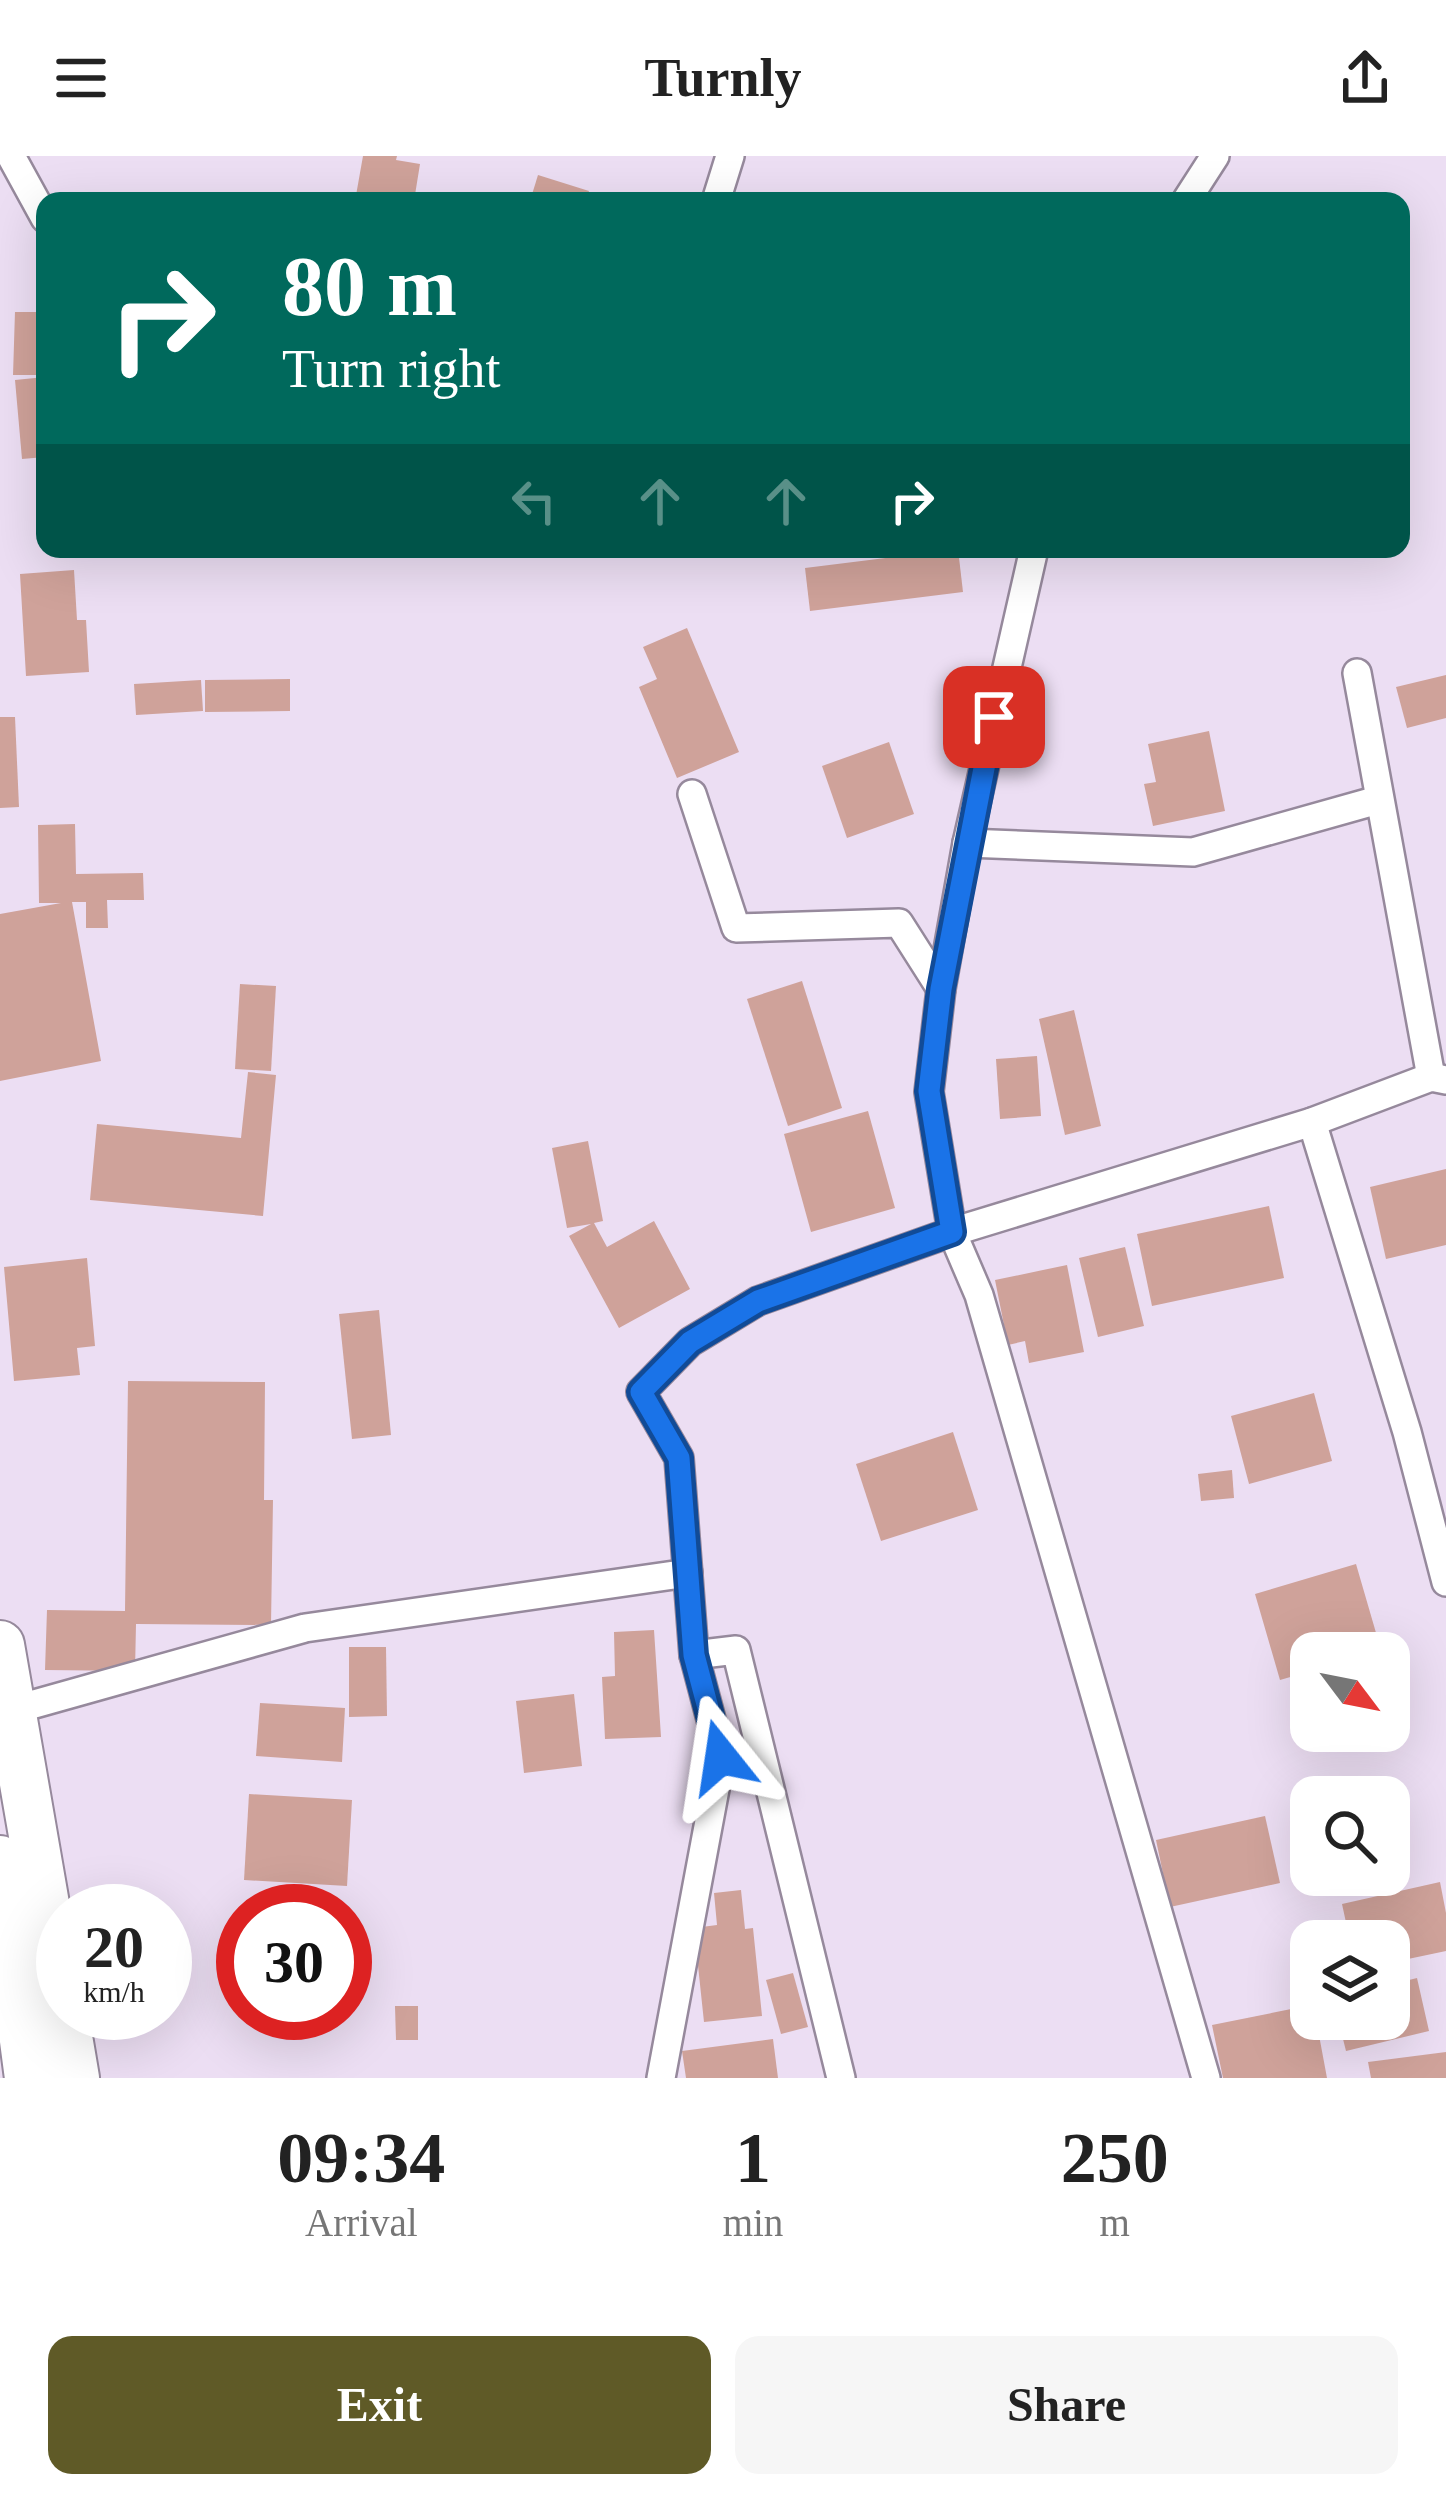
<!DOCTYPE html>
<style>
:root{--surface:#fff;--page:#f6f6f6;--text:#222;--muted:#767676;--accent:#5f5a27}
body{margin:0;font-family:Georgia,serif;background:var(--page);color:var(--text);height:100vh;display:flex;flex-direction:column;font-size:45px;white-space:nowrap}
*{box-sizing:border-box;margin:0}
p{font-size:39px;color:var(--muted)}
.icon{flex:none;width:66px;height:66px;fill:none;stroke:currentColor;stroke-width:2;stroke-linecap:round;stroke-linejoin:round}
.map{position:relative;height:1922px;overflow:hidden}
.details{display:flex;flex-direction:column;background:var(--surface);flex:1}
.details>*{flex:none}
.guide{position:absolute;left:36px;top:36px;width:1374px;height:366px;border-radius:24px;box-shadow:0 12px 48px #0002;background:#00695c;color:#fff;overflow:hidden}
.needle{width:78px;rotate:122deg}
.buttons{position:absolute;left:1290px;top:1476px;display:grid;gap:24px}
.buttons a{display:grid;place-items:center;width:120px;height:120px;border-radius:24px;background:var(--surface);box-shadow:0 12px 48px #0002;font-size:60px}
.speed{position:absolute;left:36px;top:1728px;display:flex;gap:24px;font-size:60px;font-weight:700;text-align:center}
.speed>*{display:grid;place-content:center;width:156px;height:156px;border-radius:50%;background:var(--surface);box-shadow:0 12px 48px #0002;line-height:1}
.speed small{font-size:30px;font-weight:400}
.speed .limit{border:18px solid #d22;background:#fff;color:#111}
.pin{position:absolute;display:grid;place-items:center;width:102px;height:102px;color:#fff;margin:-51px;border-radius:24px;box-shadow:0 6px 18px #0006}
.me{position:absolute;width:132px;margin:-66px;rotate:345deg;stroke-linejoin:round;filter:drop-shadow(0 0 9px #0008)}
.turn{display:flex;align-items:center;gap:42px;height:252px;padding:0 48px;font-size:54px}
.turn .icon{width:156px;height:156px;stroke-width:2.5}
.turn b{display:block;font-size:84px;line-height:102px}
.lanes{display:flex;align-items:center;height:114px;padding:0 48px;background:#0003;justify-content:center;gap:60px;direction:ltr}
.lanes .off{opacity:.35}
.eta{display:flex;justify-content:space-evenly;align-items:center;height:204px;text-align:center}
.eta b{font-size:72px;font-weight:700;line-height:84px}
.cta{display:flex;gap:24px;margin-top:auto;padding:24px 48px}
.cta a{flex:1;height:138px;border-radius:24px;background:var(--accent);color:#fff;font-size:48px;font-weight:700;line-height:138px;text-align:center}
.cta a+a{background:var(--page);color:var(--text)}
header{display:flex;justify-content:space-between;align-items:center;height:156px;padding:0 48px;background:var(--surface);font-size:54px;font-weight:700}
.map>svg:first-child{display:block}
.building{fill:#cfa29a}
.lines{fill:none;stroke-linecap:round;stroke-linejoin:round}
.minor-casing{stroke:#96899c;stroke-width:32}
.trunk-casing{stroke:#96899c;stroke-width:52}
.minor{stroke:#fff;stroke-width:27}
.trunk{stroke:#fff;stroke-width:48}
.route-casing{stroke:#114b97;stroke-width:30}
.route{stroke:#1a73e8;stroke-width:21}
</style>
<header><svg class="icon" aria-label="menu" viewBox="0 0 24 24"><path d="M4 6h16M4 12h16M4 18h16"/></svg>Turnly<svg class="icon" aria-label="share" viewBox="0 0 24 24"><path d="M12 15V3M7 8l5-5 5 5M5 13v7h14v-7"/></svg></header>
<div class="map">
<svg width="1446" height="1922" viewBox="0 0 1446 1922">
<rect width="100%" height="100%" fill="#ecdef3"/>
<g class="building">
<polygon points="363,0 397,0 396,4 420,8 414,45 355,45"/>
<polygon points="538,19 589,35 586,45 530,45"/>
<polygon points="15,156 45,156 45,219 13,219"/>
<polygon points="45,221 45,301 22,303 15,224"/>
<polygon points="958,393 963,436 810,455 805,412"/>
<polygon points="74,414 77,464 86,464 89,516 26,520 20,418"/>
<polygon points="687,472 739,596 677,622 639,531 657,523 643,491"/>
<polygon points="1446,519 1446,562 1407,572 1396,531"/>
<polygon points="290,523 290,555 205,556 205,524"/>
<polygon points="201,524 203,555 136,559 134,528"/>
<polygon points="0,561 15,561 19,651 0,652"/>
<polygon points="1209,575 1225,655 1153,670 1144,628 1156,626 1148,588"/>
<polygon points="889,586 914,658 847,682 822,610"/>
<polygon points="75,668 76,718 143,717 144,744 107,744 108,772 86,772 86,746 72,746 101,905 0,925 0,758 61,747 39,747 38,669"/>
<polygon points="802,825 842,952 788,970 747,843"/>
<polygon points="240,828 276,830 271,915 235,913"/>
<polygon points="1074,854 1101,970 1065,979 1039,863"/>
<polygon points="1037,900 1041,960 1000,963 996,903"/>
<polygon points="248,916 276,919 263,1060 90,1044 97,968 241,982"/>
<polygon points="868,955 895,1052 811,1076 784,978"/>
<polygon points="588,985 603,1065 594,1067 607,1091 654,1065 690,1133 619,1172 569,1080 591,1068 567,1072 552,992"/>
<polygon points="1446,1013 1446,1089 1386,1103 1370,1031"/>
<polygon points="1269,1050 1284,1122 1152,1150 1137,1078"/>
<polygon points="1125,1091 1144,1170 1098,1181 1079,1102"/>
<polygon points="87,1102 95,1190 77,1192 80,1219 14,1225 4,1111"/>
<polygon points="1067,1109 1084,1196 1029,1207 1025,1185 1008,1189 995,1124"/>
<polygon points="379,1154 391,1279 352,1283 339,1158"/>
<polygon points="128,1225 265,1226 264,1344 273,1344 271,1469 136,1468 135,1515 45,1514 47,1454 125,1455"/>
<polygon points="1314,1237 1332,1305 1249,1328 1231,1260"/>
<polygon points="953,1276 978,1354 881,1385 856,1308"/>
<polygon points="1232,1314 1234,1342 1201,1345 1198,1318"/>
<polygon points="1356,1408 1381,1494 1311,1497 1311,1515 1280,1524 1255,1438"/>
<polygon points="654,1474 661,1581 605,1583 602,1521 615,1520 614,1476"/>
<polygon points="349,1491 386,1491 387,1560 349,1561"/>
<polygon points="574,1538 582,1610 524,1617 516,1545"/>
<polygon points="260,1547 345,1552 342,1606 256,1600"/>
<polygon points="249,1638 352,1644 347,1730 244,1724"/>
<polygon points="1265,1660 1280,1727 1170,1751 1156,1684"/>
<polygon points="1440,1726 1446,1757 1446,1795 1389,1807 1389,1785 1350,1785 1342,1748"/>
<polygon points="741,1734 745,1773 753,1772 762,1860 704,1866 694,1772 717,1769 714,1737"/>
<polygon points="793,1817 808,1871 781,1878 766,1824"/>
<polygon points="1417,1822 1429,1875 1346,1895 1338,1863 1389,1863 1389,1829"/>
<polygon points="1311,1849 1311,1863 1316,1863 1327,1922 1223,1922 1212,1869"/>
<polygon points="395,1850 418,1850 418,1884 396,1884"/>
<polygon points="773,1883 778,1922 686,1922 682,1895"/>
<polygon points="1446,1896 1446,1922 1371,1922 1368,1906"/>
</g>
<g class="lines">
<g class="minor-casing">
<g id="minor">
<polyline points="11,0 45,62"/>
<polyline points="716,45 730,0"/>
<polyline points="1186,45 1215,0"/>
<polyline points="1034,393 967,687 941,833 929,936 952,1076 979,1139 1206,1922"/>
<polyline points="1357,517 1431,921"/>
<polyline points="692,638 736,772 899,767 941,833"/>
<polyline points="967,687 1193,696 1378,644"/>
<polyline points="1312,966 1407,1276 1446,1426"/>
<polyline points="694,1499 736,1494 841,1922"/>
<polyline points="13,1554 305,1472 688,1417"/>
<polyline points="661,1922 721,1601 694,1499 679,1302 641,1236 690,1186 758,1145 952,1076 1312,966 1431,921 1446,924"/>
</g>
</g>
<g class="trunk-casing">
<g id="trunk">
<polyline points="0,1489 63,1852"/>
<polyline points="0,1704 29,1922"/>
<polyline points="64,1857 75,1922"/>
</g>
</g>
<use href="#minor" class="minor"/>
<use href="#trunk" class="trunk"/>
</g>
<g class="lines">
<g class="route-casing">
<polyline id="route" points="721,1601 694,1499 679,1302 641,1236 690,1186 758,1145 952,1076 929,935 941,833 994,561"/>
</g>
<use href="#route" class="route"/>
</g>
</svg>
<div class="buttons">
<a><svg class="needle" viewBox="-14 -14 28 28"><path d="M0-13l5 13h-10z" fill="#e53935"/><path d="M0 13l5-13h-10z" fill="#767676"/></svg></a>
<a><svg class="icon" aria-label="search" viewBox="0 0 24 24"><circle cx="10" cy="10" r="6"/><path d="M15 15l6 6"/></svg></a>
<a><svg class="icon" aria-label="layers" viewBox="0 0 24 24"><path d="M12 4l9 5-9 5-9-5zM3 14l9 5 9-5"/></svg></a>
</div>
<div class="speed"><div>20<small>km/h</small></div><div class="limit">30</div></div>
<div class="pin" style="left:994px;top:561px;background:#d93025"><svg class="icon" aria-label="arrive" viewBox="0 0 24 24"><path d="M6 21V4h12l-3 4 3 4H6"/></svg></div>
<svg class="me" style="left:721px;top:1601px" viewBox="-20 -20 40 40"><path d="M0-17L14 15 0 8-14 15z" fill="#1a73e8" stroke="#fff" stroke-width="4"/></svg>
<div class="guide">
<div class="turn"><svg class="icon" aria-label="right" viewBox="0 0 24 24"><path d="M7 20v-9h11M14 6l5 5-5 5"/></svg><div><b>80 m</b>Turn right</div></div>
<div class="lanes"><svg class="icon off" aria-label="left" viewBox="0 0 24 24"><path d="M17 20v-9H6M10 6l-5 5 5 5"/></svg><svg class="icon off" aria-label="ahead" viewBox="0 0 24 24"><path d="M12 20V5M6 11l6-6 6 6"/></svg><svg class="icon off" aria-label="ahead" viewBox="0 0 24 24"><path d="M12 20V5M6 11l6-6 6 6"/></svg><svg class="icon" aria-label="right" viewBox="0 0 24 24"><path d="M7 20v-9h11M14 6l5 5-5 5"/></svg></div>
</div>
</div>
<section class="details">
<div class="eta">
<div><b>09:34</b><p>Arrival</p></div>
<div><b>1</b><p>min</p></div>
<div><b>250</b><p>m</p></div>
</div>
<div class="cta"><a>Exit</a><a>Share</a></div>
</section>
